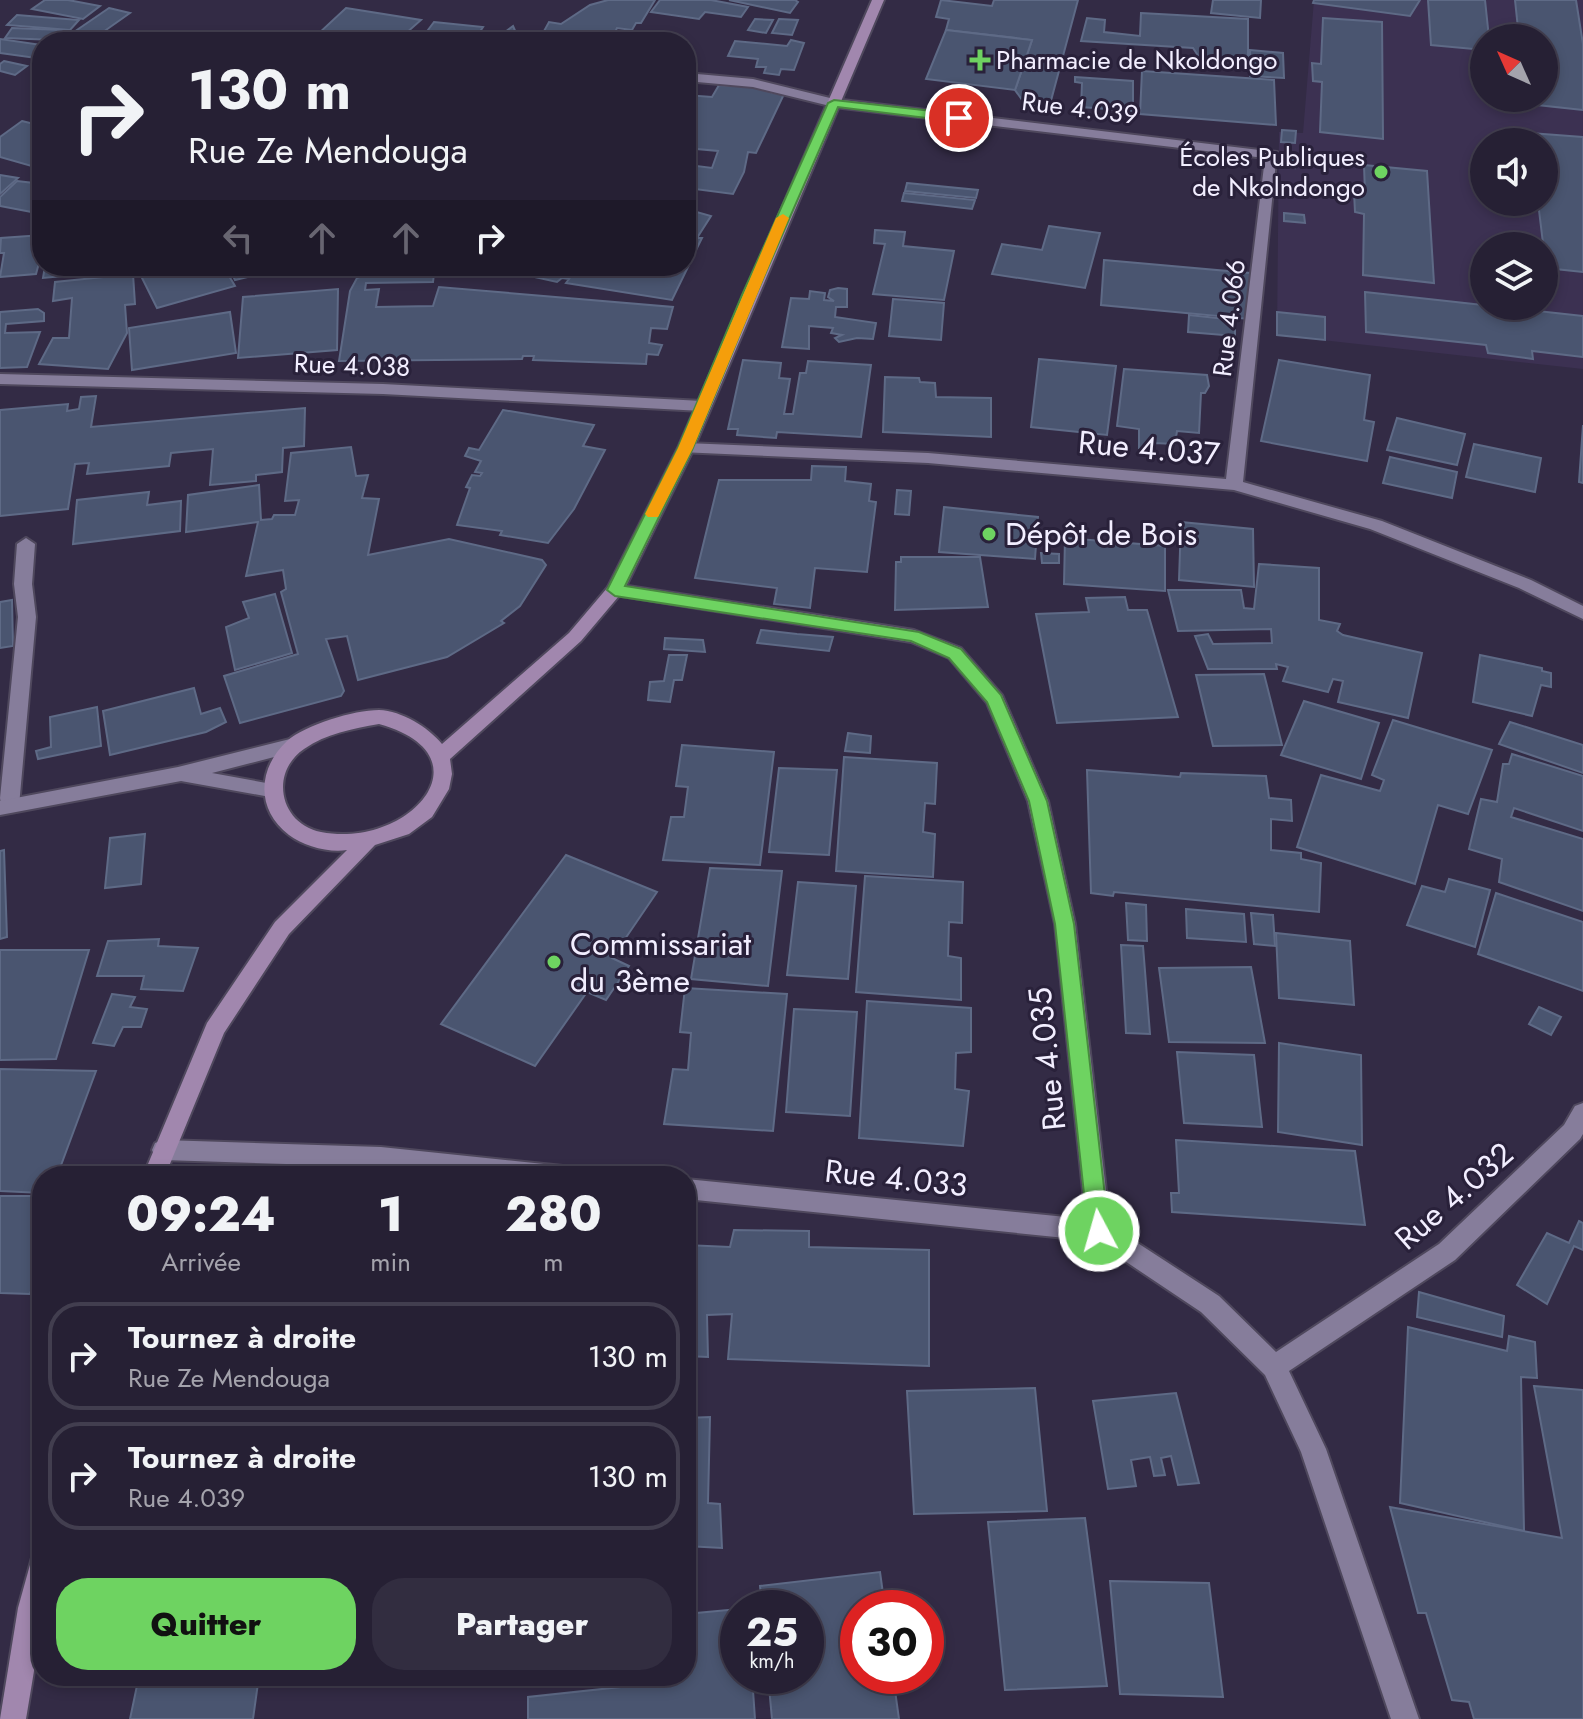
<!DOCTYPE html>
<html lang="fr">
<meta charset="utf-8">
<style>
:root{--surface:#262034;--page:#322d40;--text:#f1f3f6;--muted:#a4a3ac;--line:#423e4f;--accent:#6ed361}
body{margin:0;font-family:Jost,sans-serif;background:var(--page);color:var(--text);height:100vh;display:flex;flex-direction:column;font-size:30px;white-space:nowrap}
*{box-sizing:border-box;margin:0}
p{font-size:26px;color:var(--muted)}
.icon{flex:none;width:44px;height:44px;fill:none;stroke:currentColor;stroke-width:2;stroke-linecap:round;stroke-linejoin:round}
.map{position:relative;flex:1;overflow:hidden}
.side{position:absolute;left:32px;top:1166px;width:664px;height:520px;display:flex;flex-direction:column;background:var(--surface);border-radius:32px;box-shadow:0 4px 12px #0003,0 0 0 2px var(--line)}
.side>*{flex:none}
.guide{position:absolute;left:32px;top:32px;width:664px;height:244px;border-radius:32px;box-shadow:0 4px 12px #0003,0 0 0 2px var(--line);background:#262034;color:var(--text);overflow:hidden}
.needle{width:52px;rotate:315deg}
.buttons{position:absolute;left:1470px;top:24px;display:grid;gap:16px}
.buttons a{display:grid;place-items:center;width:88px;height:88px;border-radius:50%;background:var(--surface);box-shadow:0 4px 12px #0003,0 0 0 2px var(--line);font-size:40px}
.speed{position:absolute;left:720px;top:1590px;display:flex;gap:16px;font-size:40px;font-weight:700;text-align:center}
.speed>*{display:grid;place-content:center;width:104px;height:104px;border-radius:50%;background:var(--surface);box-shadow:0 4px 12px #0003,0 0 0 2px var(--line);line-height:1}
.speed small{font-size:20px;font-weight:400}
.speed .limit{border:12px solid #d22;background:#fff;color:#111}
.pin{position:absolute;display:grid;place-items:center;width:68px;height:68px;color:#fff;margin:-34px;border:4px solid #fff;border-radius:50%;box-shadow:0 2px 8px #0007}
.me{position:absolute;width:88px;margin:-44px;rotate:354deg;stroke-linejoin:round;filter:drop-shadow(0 0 6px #0008)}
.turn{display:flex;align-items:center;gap:28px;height:168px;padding:0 24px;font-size:36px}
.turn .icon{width:104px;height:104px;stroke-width:2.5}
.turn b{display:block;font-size:56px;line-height:68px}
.lanes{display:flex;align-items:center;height:76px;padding:0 24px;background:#0003;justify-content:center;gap:40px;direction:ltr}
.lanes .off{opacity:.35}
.eta{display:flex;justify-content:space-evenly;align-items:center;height:136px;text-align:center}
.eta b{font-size:48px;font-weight:800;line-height:56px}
.primary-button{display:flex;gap:16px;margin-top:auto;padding:16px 24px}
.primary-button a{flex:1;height:92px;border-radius:32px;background:var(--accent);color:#111;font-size:32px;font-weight:800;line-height:92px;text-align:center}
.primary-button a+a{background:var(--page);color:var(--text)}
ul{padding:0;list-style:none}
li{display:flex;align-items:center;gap:24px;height:108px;margin:0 16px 12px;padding:0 8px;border:4px solid var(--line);border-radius:32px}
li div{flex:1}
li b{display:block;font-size:30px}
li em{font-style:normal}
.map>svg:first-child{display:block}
.built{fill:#3c3152;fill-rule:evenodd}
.building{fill:#4a5570;stroke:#5e6a86;stroke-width:2}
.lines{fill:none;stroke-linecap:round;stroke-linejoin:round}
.minor-casing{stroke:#4f485d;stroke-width:4}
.tertiary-casing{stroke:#4f485d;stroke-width:4}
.secondary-casing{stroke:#4f485d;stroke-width:4}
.minor{fill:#867d9b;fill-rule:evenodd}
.tertiary{fill:#867d9b;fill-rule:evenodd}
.secondary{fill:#a187ae;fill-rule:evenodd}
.route{fill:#6ed361;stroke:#48893f;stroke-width:2}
.slow{fill:#f59e0b}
.poi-dot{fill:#6ed361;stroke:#29213a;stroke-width:3}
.labels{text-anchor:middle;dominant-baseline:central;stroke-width:6;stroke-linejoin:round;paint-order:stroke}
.far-poi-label{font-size:26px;fill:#f2eeff;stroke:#29213a;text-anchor:start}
.far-street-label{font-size:26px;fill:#f2eeff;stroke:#29213a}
.street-label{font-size:32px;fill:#f2eeff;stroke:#29213a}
.poi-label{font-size:32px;fill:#f2eeff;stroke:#29213a;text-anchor:start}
</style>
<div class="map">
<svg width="1583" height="1719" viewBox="0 0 1583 1719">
<rect width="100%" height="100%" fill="#332b45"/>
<path class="built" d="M1314,0H1583V369L1277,335L1279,132L1303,133ZM1484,38H1544V98H1484ZM1484,142H1544V202H1484ZM1484,246H1544V306H1484Z"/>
<g class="building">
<polygon points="45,0 68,0 100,6 83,19 32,9"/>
<polygon points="608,0 655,0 641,23 636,23 632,30 617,28 610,42 538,42 549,22 561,24 590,5"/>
<polygon points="660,0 711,0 748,7 741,17 705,12 699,19 651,12"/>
<polygon points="729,0 795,0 798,2 790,13"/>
<polygon points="941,0 992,6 994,0 1078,0 1049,108 1025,104 1015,90 1032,40 946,30 949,19 936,17"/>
<polygon points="1213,0 1261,0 1260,18 1211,13"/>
<polygon points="1314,0 1420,0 1410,16 1313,3"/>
<polygon points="1428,0 1485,0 1489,38 1484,38 1484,50 1431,45"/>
<polygon points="1515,0 1576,0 1583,44 1583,110 1528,104 1527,98 1544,98 1544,38 1519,38"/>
<polygon points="109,8 130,13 96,37 74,32"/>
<polygon points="346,8 421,20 396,42 350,35 346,39 318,34"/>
<polygon points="1141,13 1248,19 1248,61 1199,57 1193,48 1081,41 1087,18 1105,20 1104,32 1140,36"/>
<polygon points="17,15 79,20 70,30 7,25"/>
<polygon points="1323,18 1382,22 1383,139 1320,132 1322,82 1313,81 1312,63 1321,64"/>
<polygon points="755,19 773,20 766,33 748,30"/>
<polygon points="779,19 798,20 792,35 772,33"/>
<polygon points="434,22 483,27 473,42 419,42"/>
<polygon points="513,26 520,42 492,42"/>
<polygon points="12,28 62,30 55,40 5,38"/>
<polygon points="946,30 1032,40 1015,90 926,79"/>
<polygon points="0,39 42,45 42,53 36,58 0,53"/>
<polygon points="791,40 804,43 794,70 781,69 779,75 764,73 766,67 756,67 758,59 728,56 735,41 787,46"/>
<polygon points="1250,50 1283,53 1284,78 1250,76"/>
<polygon points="4,61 27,66 15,75 0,71 0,64"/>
<polygon points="1142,71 1274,80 1276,125 1140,114"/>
<polygon points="1075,77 1133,81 1133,111 1081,107 1082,83 1075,82"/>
<polygon points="734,83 776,89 773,93 784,94 756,153 748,152 744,172 733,194 687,188 697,166 712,168 718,151 686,148 686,95 712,97 719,85 732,86"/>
<polygon points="22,121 42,126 42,169 0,157 0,137"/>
<polygon points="1282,130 1296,131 1295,143 1281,142"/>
<polygon points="1530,133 1583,137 1583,272 1546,268 1538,202 1544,202 1544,142 1531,142"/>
<polygon points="1279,153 1294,154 1295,168 1278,166"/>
<polygon points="1364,165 1427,171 1434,283 1363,275 1364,214 1355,212 1354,192 1365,193"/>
<polygon points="0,175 18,178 0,194"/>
<polygon points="17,181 42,184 42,214 0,206 0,197"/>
<polygon points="907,183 978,190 976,198 905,191"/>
<polygon points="904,193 975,200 972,209 902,201"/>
<polygon points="686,209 711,216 697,238 702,238 694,254 688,254 686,257"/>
<polygon points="1284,213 1304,215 1305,223 1284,221"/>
<polygon points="1049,226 1100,233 1085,288 992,274 1002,244 1042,250"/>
<polygon points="875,230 905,232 903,246 954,251 944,300 873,294 885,244 874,243"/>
<polygon points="42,235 42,252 36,274 0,277 4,253 0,253 1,238"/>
<polygon points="1104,260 1250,273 1249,319 1101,305"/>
<polygon points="45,266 142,266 141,269 43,278"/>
<polygon points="163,266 223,266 235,286 157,308 139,272"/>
<polygon points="228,266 293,266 235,280"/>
<polygon points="363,266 435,266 433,282 366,283 365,290 379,289 376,307 433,306 439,287 673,307 667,329 651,328 649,343 662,345 658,355 647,354 646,364 533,360 534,356 523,356 522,359 339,361 350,291 357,278 360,277"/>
<polygon points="533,266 571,266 568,269 574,270 577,266 688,267 672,300 566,283 569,279 562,278 557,282 525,275"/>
<polygon points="133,274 135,304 125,305 127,333 108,369 39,364 53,338 69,338 72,298 53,301 55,282"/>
<polygon points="838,288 847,289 847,307 836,307 835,317 876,323 873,339 857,338 839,342 835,338 842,335 831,333 833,328 809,326 809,349 782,347 791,298 809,299 810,291 825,293 824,300 834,301 828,297 830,290"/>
<polygon points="338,289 337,350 238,358 243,297"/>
<polygon points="1365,292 1583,316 1583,357 1532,351 1533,359 1488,353 1486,345 1366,332"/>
<polygon points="893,299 944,303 941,340 889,336"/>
<polygon points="38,309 44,313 44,321 6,324 5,333 40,332 27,367 0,368 0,312"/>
<polygon points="230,312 236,353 132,370 129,328"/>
<polygon points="1277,312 1325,317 1325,340 1277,335"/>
<polygon points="1189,315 1235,320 1235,336 1188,332"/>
<polygon points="1039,359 1116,366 1107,435 1031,427"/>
<polygon points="743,360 781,363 779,378 790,379 784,414 793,414 800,373 806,373 808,361 871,365 861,437 777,432 776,438 737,435 738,429 728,429"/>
<polygon points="1279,360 1370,375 1364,420 1374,422 1367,461 1261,441"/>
<polygon points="1124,369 1207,375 1209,386 1205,393 1201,393 1199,433 1177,431 1175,444 1154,443 1153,448 1139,448 1139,429 1117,426"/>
<polygon points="885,377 919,378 920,382 935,383 936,397 991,398 991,437 883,432"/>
<polygon points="96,396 91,427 305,408 304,446 283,448 282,472 256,475 256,481 210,485 213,449 171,453 169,466 87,474 89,463 75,464 68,509 0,516 0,410 68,404 67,411 79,409 81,397"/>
<polygon points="503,410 594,425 583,446 605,450 574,509 548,543 500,535 502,531 457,525 470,488 466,487 472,475 480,476 482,473 475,472 481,461 465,456 469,448 479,450"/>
<polygon points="1397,418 1465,434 1457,465 1387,450"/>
<polygon points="1583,425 1583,483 1579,482"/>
<polygon points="1474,444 1541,458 1535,492 1466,477"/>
<polygon points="351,447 356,476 368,475 362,498 379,499 368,555 449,539 542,560 546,565 520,606 501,621 504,623 447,657 358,680 347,636 326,639 344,691 341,696 240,723 224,676 298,654 281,592 286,589 283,570 246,576 258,522 186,532 188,495 259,485 261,520 272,519 274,515 295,515 299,500 285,501 291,453"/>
<polygon points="1390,457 1457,472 1452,498 1383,483"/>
<polygon points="812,466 846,467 845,481 871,484 869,501 876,502 867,572 815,568 810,608 774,604 777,588 695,578 719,480 811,480"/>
<polygon points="897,490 911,491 909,515 895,514"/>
<polygon points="149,492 147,505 181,501 180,531 73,544 77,500"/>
<polygon points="944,507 1038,517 1035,559 939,552"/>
<polygon points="1181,522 1253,529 1254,587 1179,580"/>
<polygon points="1065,538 1165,546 1165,591 1064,584"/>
<polygon points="1041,553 1059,554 1059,563 1042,563"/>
<polygon points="901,557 980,557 988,607 895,610 896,562 901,562"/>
<polygon points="1259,564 1319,568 1319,620 1340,624 1337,631 1343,635 1422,653 1408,718 1338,702 1343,681 1333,679 1328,692 1283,681 1288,667 1276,664 1277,669 1208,669 1195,636 1208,634 1213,644 1272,643 1271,629 1178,631 1168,590 1241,590 1244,608 1254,609"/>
<polygon points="275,594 292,653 235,670 226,627 249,618 243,602"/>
<polygon points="1125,597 1128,610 1147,610 1178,717 1057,723 1036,614 1089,612 1086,598"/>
<polygon points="12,600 13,646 0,648 0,602"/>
<polygon points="761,630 797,634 833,637 829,651 757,643"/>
<polygon points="665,638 703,640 705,652 664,649"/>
<polygon points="669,655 687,655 682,680 674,680 670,702 648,700 650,682 664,681"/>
<polygon points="1480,655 1542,668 1542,671 1551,673 1551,687 1541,685 1532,716 1473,702"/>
<polygon points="1264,674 1282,745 1213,746 1196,675"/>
<polygon points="194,688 201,714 220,708 226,722 206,732 110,755 103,711"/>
<polygon points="1304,701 1379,723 1361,779 1281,755"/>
<polygon points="97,707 101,746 38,759 36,751 51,747 50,717"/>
<polygon points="1393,720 1492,750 1468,814 1438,805 1415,884 1297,847 1321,775 1380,791 1384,780 1372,775"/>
<polygon points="1510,722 1583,745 1583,773 1499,744"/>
<polygon points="848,733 871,736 870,753 845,751"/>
<polygon points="682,745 774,752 760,865 663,860 671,817 684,817 688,787 676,786"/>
<polygon points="1512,754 1583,776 1583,831 1514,808 1511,817 1583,839 1583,911 1499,882 1502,859 1469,849 1481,799 1497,802 1503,764 1509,764"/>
<polygon points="844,757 937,763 935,804 925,803 923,832 935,834 933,877 836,871"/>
<polygon points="779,768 837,770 829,855 769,852"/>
<polygon points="1087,770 1180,777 1181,773 1266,776 1269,798 1291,800 1292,821 1271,819 1271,850 1301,853 1301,859 1321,863 1319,912 1114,892 1113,896 1091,893"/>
<polygon points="145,834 141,884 105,888 110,838"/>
<polygon points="4,850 7,937 0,939 0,851"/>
<polygon points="566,855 657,892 612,958 629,966 606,1000 587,992 535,1066 441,1024"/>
<polygon points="710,868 782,871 768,986 691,979"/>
<polygon points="865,876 963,882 962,923 949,922 948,956 961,958 961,1000 856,992"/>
<polygon points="1449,879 1490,890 1475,947 1407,925 1422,886 1445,892"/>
<polygon points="798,882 856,886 848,979 787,975"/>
<polygon points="1496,893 1583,922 1583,991 1478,954"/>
<polygon points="1126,903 1146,905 1147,941 1128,940"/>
<polygon points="1186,909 1244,914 1246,942 1187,938"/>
<polygon points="1251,913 1273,915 1275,946 1254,944"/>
<polygon points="1276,933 1350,941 1354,1005 1279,998"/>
<polygon points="159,939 158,946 198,948 183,991 141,989 144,976 97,976 108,941"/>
<polygon points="1121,945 1143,946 1150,1034 1126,1033"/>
<polygon points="0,950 89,950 56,1059 0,1060"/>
<polygon points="1251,967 1265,1043 1169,1042 1159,968"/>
<polygon points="685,988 787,994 773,1131 664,1124 673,1069 688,1070 691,1033 680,1032"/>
<polygon points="112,994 135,997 130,1007 147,1009 141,1027 123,1027 114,1046 93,1043"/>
<polygon points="867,1001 971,1008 971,1052 956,1053 955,1089 969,1091 963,1146 859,1138"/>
<polygon points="1539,1007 1561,1017 1551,1035 1529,1024"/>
<polygon points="794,1009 857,1012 850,1116 786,1112"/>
<polygon points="1279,1043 1361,1055 1362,1145 1278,1132"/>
<polygon points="1177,1052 1254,1055 1262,1127 1184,1123"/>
<polygon points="0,1069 96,1071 57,1176 42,1176 42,1193 0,1191"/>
<polygon points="1176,1140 1355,1151 1365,1225 1172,1212 1171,1193 1179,1193"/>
<polygon points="0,1196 42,1196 42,1256 30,1294 0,1293"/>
<polygon points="1579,1221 1583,1223 1583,1250 1574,1246 1547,1304 1517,1285 1547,1233 1569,1243"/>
<polygon points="734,1230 809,1231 809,1247 929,1250 929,1366 728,1359 732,1314 707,1315 708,1357 686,1356 686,1245 730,1247"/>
<polygon points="1419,1292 1504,1316 1502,1337 1417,1317"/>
<polygon points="1408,1327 1507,1351 1509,1336 1535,1342 1537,1378 1521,1377 1524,1531 1400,1503"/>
<polygon points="1534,1386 1583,1390 1583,1719 1474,1719 1469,1702 1452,1700 1426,1613 1418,1613 1390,1507 1562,1538"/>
<polygon points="1035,1388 1047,1511 914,1514 907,1391"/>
<polygon points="1176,1393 1199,1483 1178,1485 1171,1456 1161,1458 1165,1475 1154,1476 1150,1457 1131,1460 1136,1486 1108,1489 1093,1401"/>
<polygon points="710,1417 708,1503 720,1504 722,1548 686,1546 686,1418"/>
<polygon points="1085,1518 1107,1686 1005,1690 988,1522"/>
<polygon points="880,1572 885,1608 858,1608 858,1676 893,1676 899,1719 772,1719 768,1676 806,1676 806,1608 762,1608 760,1586"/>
<polygon points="1110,1581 1209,1583 1223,1697 1120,1694"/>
<polygon points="738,1609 738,1676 752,1676 755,1719 528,1719 528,1697 639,1685 639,1676 686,1676 686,1614"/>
<polygon points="139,1676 259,1676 253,1719 130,1719"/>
</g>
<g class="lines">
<g class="minor-casing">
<g id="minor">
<polygon points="686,73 753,79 834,99 1277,152 1243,482 1382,521 1531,580 1583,606 1583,619 1519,588 1370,529 1234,490 928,463 680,452 680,444 686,443 928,453 1226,479 1265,158 834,107 753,87 686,81"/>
<polygon points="0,374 383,384 702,401 710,406 702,411 383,394 0,384"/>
<polygon points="26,538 35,544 32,584 36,617 19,806 16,811 2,811 0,798 18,617 14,584 17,544"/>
<polygon points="615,584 914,630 961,648 1002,695 1048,801 1075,924 1110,1225 1219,1296 1276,1352 1439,1244 1564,1125 1575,1106 1583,1103 1583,1134 1580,1139 1455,1260 1289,1371 1326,1449 1419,1719 1391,1719 1301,1452 1265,1375 1201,1312 1095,1241 686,1199 686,1179 1086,1219 1055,924 1028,801 987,703 949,658 911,642 609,594 606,590 609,586"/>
<polygon points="163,1140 381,1147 563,1166 571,1169 574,1176 466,1176 381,1167 163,1160 155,1157 152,1150 155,1143"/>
</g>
</g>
<g class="tertiary-casing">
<polygon id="tertiary" points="294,738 303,745 301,750 212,773 277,785 280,790 277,795 270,797 181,781 0,815 0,801 178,767"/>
</g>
<g class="secondary-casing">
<g id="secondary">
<path d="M872,0H884L694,448L624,590L581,641L450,759L452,774L449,789L432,817L409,834L375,845L289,934L224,1033L165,1176H143L207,1023L275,922L347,850C329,853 303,846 289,835C256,810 257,769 287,741C305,725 354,710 379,710C402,711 428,727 442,744L569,633L608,587L678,448ZM379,724C491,755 410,849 321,832C280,824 269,773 304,749C327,733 352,729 379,724Z"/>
<polygon points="42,1550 42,1623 26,1719 0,1719 18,1608 33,1554"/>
</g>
</g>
<use href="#minor" class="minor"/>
<use href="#tertiary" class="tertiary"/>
<use href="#secondary" class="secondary"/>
</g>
<polygon class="route" points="834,100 959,114 965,118 959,122 838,107 756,295 693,448 625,586 919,632 961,649 1001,695 1047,801 1074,924 1109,1231 1106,1238 1099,1241 1091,1238 1088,1231 1055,924 1029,801 987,702 949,658 911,641 615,596 607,590 678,448 742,295 828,103"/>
<polygon class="slow" points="783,214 789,218 693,448 658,517 648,517 645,514 678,448 776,218"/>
<g class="poi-dot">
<path d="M976 48h8v8h8v8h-8v8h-8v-8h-8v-8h8z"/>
<circle cx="1381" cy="172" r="8"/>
<circle cx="989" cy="534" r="8"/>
<circle cx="554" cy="962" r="8"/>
</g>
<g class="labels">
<g class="far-poi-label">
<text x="996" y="60">Pharmacie de Nkoldongo</text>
<text x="1365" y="157" text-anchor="end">Écoles Publiques<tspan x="1365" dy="30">de Nkolndongo</tspan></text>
</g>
<g class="far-street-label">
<text transform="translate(1080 108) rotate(7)">Rue 4.039</text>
<text transform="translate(1229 318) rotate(-83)">Rue 4.066</text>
<text transform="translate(352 365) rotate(2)">Rue 4.038</text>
</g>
<g class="street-label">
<text transform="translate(1149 448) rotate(5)">Rue 4.037</text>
<text transform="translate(1047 1059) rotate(-96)">Rue 4.035</text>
<text transform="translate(896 1178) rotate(6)">Rue 4.033</text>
<text transform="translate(1454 1196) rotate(-41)">Rue 4.032</text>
</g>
<g class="poi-label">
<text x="1005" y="534">Dépôt de Bois</text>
<text x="570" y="944">Commissariat<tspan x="570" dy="37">du 3ème</tspan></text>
</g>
</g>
</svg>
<div class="buttons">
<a><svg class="needle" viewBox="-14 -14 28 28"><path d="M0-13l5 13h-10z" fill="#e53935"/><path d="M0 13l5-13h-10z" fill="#a4a3ac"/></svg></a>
<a><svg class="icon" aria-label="sound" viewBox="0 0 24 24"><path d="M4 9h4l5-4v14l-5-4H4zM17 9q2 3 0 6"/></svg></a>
<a><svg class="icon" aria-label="layers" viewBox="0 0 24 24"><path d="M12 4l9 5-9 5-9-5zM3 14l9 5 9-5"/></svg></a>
</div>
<div class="speed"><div>25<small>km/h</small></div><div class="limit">30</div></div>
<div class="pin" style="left:959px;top:118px;background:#d93025"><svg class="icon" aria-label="arrive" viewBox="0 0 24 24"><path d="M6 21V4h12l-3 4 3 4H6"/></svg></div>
<svg class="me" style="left:1099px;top:1231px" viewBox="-20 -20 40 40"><circle r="17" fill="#6ed361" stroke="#fff" stroke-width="3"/><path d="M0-11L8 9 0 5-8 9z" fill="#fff"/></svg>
<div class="guide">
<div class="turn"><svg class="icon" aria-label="right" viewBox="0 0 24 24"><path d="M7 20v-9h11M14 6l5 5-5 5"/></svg><div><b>130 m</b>Rue Ze Mendouga</div></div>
<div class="lanes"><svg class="icon off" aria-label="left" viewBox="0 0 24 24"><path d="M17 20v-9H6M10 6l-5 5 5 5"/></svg><svg class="icon off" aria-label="ahead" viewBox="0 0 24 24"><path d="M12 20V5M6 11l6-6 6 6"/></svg><svg class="icon off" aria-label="ahead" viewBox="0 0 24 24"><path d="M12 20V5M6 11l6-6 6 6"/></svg><svg class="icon" aria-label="right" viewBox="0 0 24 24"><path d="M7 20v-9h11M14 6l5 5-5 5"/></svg></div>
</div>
<section class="side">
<div class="eta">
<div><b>09:24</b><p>Arrivée</p></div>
<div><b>1</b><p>min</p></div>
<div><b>280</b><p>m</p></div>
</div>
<ul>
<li><svg class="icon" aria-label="right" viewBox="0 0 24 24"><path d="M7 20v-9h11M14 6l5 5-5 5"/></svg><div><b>Tournez à droite</b><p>Rue Ze Mendouga</p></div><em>130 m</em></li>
<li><svg class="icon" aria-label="right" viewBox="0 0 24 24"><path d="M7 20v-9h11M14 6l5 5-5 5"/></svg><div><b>Tournez à droite</b><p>Rue 4.039</p></div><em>130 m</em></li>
</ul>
<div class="primary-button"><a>Quitter</a><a>Partager</a></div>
</section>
</div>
